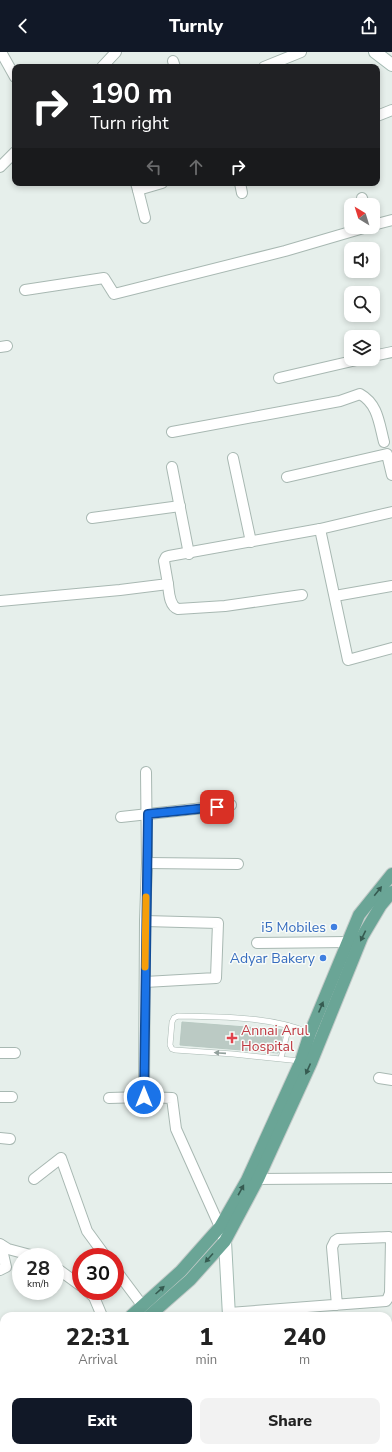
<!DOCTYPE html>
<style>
:root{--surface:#fff;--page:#f2f2f2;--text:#222;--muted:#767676;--accent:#111827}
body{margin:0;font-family:"Nunito Sans",sans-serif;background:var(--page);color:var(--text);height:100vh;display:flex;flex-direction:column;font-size:15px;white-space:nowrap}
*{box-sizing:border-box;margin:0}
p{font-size:13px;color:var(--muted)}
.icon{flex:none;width:22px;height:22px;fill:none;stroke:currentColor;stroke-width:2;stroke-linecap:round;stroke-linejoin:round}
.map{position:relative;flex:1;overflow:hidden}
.panel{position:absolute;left:0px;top:1260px;width:392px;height:140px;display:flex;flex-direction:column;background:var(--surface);border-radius:12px 12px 0 0;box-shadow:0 2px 6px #0003}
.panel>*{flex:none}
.hud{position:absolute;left:12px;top:12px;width:368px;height:122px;border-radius:8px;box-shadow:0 2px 6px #0003;background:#202124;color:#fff;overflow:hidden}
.needle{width:26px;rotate:322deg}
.tools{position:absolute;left:344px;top:146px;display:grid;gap:8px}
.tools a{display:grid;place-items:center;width:36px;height:36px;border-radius:8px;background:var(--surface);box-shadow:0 2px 6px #0003;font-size:20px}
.speed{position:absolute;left:12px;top:1196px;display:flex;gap:8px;font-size:20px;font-weight:700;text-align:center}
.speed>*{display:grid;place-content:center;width:52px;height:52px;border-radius:50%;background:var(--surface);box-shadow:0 2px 6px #0003;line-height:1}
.speed small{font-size:10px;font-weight:400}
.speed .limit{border:6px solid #d22;background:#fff;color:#111}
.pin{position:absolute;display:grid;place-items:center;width:34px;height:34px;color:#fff;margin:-17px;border-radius:8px;box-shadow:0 2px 6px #0006}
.me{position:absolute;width:44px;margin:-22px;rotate:0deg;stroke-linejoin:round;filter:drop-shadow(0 0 3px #0008)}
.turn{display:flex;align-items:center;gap:14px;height:84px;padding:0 12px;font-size:18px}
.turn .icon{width:52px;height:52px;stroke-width:2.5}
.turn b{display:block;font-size:28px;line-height:34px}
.lanes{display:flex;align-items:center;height:38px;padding:0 12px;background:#0003;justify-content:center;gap:20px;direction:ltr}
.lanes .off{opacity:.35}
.eta{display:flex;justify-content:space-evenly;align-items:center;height:68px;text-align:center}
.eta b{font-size:24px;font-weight:800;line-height:28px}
.cta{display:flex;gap:8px;margin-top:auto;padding:8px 12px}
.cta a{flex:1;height:46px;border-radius:8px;background:var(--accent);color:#fff;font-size:16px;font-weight:800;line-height:46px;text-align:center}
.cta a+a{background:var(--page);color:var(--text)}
header{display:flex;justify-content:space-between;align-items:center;height:52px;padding:0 12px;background:var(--accent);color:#fff;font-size:18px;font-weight:800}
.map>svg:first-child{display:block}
.building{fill:#bbcac4;stroke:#b8c9c2}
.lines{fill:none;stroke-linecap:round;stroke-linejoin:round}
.lane-casing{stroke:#a8b8b2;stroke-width:6}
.street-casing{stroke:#a8b8b2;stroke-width:12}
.secondary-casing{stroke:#a4bbb3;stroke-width:14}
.primary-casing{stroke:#c2cac8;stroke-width:14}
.lane{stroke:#fff;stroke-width:5}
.street{stroke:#fff;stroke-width:10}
.secondary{stroke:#fff;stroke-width:12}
.primary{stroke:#6aa596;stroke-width:12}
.oneway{fill:#365b51}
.oneway2{fill:#92a09c}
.route-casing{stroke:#114b97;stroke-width:10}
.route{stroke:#1a73e8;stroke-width:7}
.slow{stroke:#f59e0b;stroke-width:7}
.shop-dot{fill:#3f7fe0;stroke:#f7fbf9;stroke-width:1.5}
.health-dot{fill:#e0444e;stroke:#f7fbf9;stroke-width:1.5}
.labels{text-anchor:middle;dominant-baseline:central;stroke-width:3;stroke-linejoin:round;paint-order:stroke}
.shop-label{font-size:14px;fill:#366cbe;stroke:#f7fbf9;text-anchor:end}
.health-label{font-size:14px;fill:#be3a42;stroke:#f7fbf9;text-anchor:start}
</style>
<header><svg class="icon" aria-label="back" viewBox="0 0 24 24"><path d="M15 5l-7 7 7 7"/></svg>Turnly<svg class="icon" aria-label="share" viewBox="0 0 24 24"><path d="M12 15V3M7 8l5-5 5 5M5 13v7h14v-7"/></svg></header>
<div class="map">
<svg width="392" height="1400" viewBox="0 0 392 1400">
<rect width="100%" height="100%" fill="#e6efeb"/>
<polygon class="building" points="182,970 284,978 278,1001 180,993"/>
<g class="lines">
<g class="lane-casing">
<g id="lane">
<polyline points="281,1006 289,974"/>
<path d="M300,1009L233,1002L175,998L172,997L170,993L172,970L174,966L178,964C220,965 271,964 310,981"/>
<polyline points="40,1396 42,1400"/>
</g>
</g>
<g class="street-casing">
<g id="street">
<polyline points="1,0 15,25"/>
<polyline points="173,9 175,15"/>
<polyline points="102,15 116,0"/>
<polyline points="264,15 301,0"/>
<polyline points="377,64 392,58"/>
<polyline points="0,115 15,100"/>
<polyline points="136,131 138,138 162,131"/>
<polyline points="240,131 242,141"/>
<polyline points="138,138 145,166"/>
<polyline points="362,146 364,153"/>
<polyline points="373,173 392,168"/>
<polyline points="25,238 104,226 114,242 285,199 367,175"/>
<polyline points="0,295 7,294"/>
<polyline points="373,304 392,300"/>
<polyline points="279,326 361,307"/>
<path d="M172,380L340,349L360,342C378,352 379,371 384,390"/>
<polyline points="233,406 251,490"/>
<polyline points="172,415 189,502"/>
<polyline points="287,425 387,402 392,423"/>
<polyline points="92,466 180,454"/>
<polyline points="320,477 348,608 392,596"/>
<path d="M168,532C169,540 169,554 178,557L225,554L302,543"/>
<polyline points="335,544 392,534"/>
<polyline points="0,549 120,538 168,532 164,509 166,505 169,504 320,477 392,460"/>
<polyline points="121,765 231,753"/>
<polyline points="147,811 238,812"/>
<polyline points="257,891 348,890"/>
<polyline points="145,930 216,926 218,871 145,869"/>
<polyline points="0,1001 15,1001"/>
<polyline points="379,1026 392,1028"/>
<polyline points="0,1045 12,1045"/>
<polyline points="144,1045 145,869 147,811 146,720"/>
<polyline points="109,1046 144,1045 172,1046 176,1077 220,1175"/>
<polyline points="0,1086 10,1087"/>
<polyline points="34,1127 61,1106 87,1179 106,1205"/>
<polyline points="258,1127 392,1126"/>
<polyline points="0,1192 8,1197 38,1205"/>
<polyline points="55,1215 81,1234"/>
<polyline points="115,1217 142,1253"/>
<polyline points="0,1218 6,1215 1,1193"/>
<polyline points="87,1239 94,1245 102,1264"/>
<polyline points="229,1261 386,1249 388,1246 390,1241 391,1188 389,1185 338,1187 335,1189 332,1195 337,1253"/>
<polyline points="388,1285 392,1283"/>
<polyline points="388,1342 392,1340"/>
<polyline points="69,1396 71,1400"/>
<polyline points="94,1396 96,1400"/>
<polyline points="158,1396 160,1400"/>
<polyline points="343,1396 345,1400"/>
</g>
</g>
<g class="secondary-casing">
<g id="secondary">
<polyline points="375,0 392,13"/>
<polyline points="223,1182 225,1189 229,1264"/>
<polyline points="236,1396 237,1400"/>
</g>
</g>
<g class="primary-casing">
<g id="primary">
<polyline points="131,1264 181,1219 220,1175 247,1128 301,1009 310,981 359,863 392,822"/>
<polyline points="149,1264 190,1228 225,1189 258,1127 311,1011 362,885 381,853 392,840"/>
<polyline points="0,1400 4,1396"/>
<polyline points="16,1400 19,1396"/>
</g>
</g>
<use href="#lane" class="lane"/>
<use href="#street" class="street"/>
<use href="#secondary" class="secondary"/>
<use href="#primary" class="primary"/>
</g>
<defs><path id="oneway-solid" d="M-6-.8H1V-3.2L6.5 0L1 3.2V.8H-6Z"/></defs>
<g class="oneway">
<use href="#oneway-solid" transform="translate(378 839) rotate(-51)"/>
<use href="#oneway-solid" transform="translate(363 884) rotate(116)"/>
<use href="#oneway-solid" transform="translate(321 955) rotate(-67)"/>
<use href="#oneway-solid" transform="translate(308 1017) rotate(114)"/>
<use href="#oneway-solid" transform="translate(241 1138) rotate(-61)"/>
<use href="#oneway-solid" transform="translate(209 1206) rotate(132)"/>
<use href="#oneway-solid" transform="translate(160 1238) rotate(-42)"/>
</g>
<use class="oneway2" href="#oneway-solid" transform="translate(220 1001) rotate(-176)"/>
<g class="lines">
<g class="route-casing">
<polyline id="route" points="144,1045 148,762 217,755"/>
</g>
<use href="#route" class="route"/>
<polyline class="slow" points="145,915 146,845"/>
</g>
<g class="shop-dot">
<circle cx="334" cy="875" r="4"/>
<circle cx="323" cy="906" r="4"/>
</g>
<path class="health-dot" d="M230 980h4v4h4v4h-4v4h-4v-4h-4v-4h4z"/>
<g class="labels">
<g class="shop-label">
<text x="326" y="875">i5 Mobiles</text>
<text x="315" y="906">Adyar Bakery</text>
</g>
<g class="health-label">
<text x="241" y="978">Annai Arul<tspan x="241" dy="16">Hospital</tspan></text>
</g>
</g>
</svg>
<div class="tools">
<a><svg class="needle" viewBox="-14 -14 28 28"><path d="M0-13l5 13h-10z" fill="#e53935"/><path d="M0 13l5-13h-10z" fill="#767676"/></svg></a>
<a><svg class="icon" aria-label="sound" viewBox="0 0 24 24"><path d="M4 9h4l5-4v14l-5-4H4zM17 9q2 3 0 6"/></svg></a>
<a><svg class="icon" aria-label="search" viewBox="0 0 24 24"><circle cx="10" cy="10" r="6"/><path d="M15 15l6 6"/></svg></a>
<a><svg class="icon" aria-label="layers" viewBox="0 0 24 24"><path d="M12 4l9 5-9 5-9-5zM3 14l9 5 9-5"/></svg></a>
</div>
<div class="speed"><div>28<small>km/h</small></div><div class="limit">30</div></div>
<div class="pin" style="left:217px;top:755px;background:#d93025"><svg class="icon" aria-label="arrive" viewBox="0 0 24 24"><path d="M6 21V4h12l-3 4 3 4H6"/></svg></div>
<svg class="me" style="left:144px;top:1045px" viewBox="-20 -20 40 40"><circle r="17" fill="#1a73e8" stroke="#fff" stroke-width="3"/><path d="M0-11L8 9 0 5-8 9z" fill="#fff"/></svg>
<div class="hud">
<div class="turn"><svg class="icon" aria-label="right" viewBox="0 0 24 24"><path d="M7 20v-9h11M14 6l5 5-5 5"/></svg><div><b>190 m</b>Turn right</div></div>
<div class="lanes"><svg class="icon off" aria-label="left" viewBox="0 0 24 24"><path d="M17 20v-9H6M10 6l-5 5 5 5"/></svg><svg class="icon off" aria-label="ahead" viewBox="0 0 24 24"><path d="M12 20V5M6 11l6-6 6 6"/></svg><svg class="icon" aria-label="right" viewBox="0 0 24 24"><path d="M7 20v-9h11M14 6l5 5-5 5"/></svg></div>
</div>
<section class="panel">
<div class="eta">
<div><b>22:31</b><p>Arrival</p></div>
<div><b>1</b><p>min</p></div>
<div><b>240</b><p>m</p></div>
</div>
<div class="cta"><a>Exit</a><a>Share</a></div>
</section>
</div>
